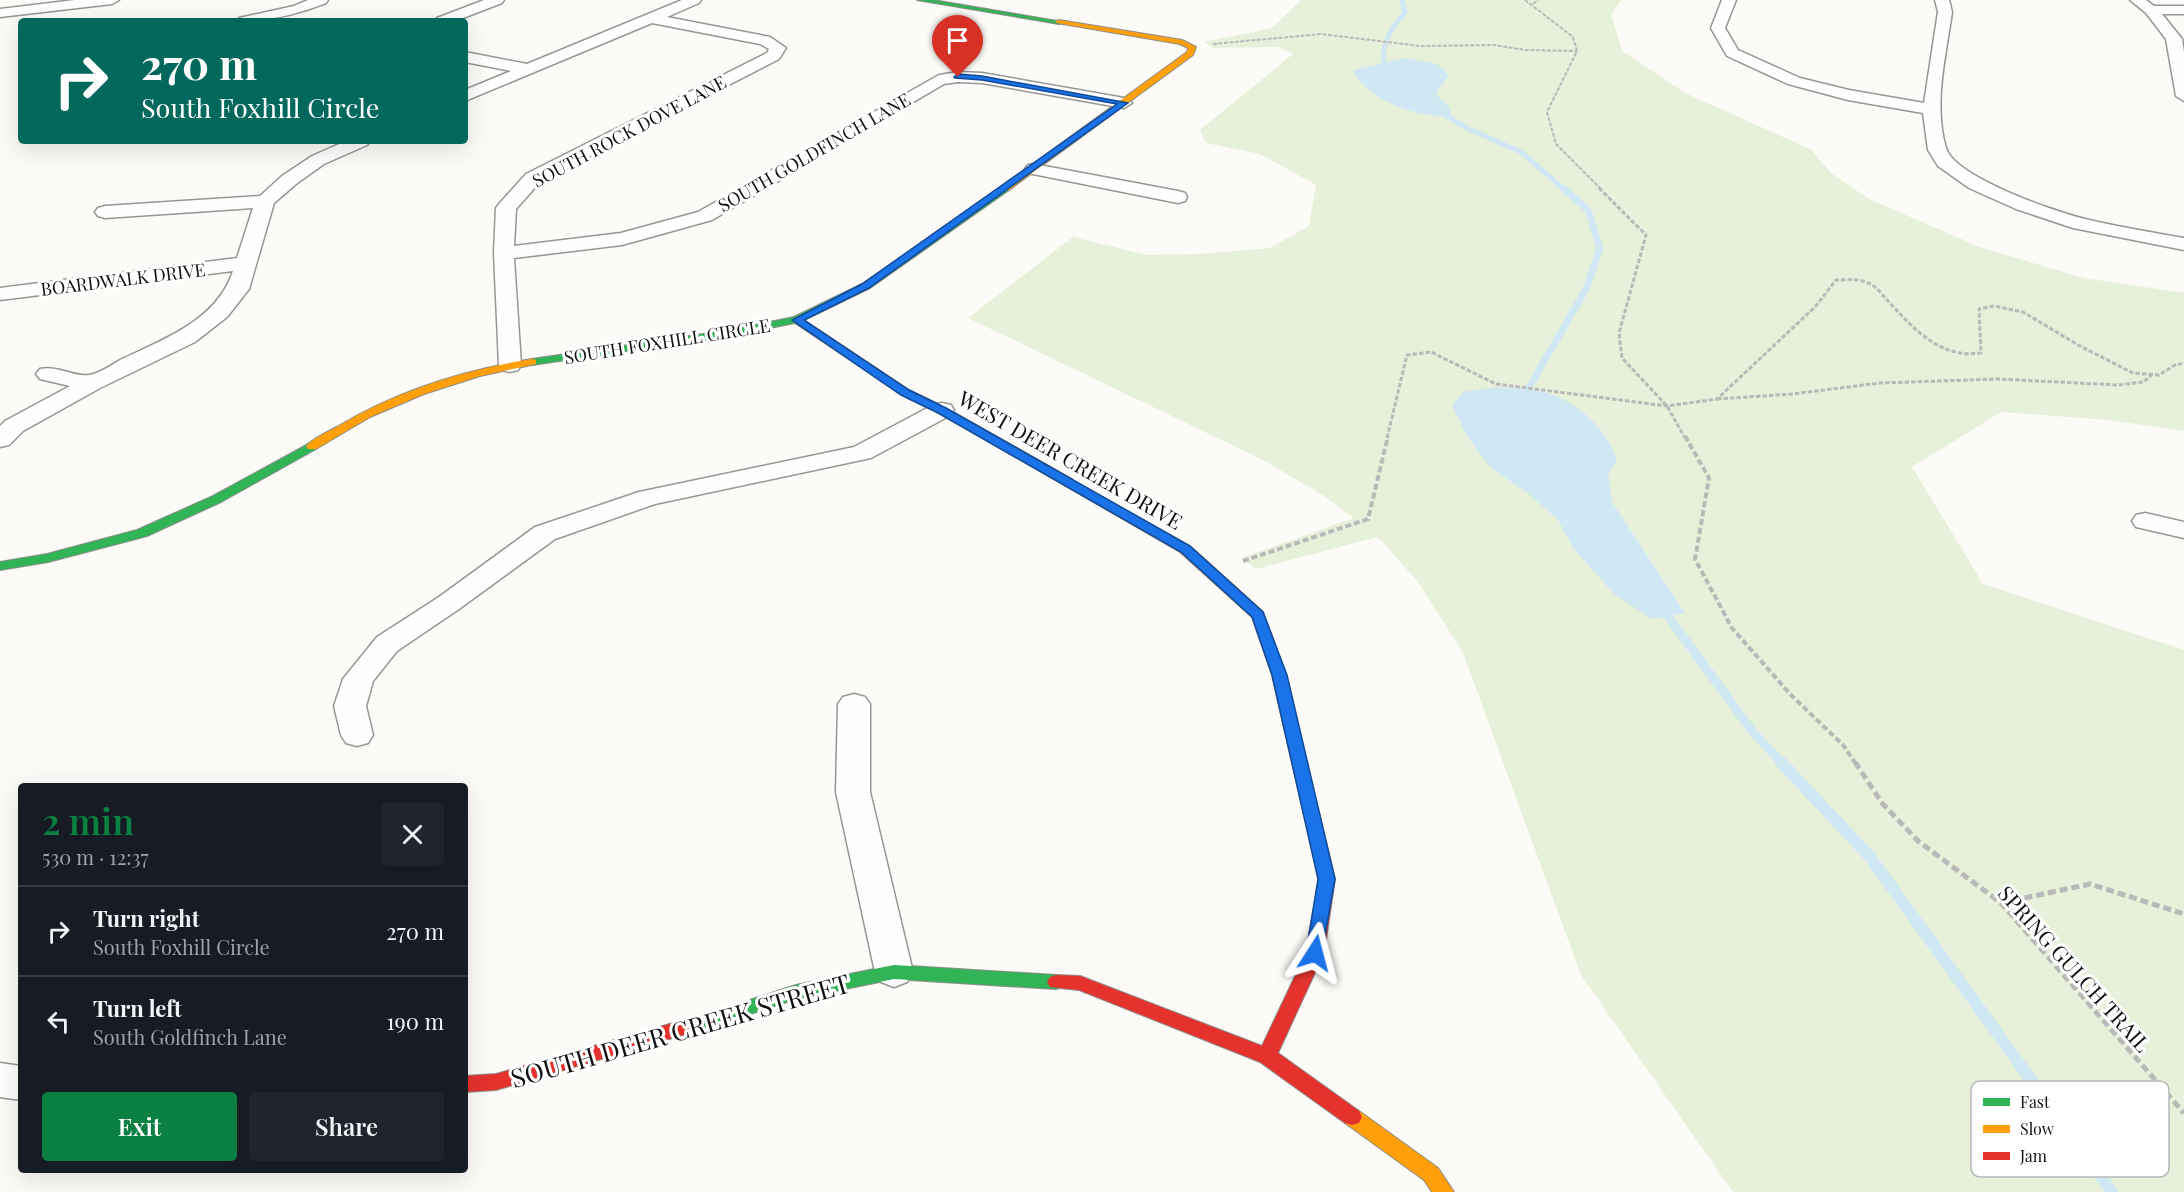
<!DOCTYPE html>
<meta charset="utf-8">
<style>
:root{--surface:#171b24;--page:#20242c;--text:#f1f3f6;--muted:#9ea1a6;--line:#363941;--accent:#0b8043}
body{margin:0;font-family:"Playfair Display",serif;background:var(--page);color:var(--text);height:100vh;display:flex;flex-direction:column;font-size:22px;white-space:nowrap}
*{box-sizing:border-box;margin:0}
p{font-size:20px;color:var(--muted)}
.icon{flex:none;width:33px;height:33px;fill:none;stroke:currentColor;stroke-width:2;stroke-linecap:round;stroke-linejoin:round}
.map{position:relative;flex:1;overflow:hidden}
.sheet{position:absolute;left:18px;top:783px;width:450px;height:390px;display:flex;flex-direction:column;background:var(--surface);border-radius:6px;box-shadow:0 6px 24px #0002}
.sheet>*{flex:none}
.guide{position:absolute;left:18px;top:18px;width:450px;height:126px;border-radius:6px;box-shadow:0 6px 24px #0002;background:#00695c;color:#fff;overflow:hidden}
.pin{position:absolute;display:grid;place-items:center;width:51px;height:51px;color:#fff;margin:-62px -26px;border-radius:50% 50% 50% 0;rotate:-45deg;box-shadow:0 0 6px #0007}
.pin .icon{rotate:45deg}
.me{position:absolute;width:66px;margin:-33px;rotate:9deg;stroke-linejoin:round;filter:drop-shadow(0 0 4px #0008)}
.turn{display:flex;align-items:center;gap:21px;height:126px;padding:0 24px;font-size:27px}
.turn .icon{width:78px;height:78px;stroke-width:2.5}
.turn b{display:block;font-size:42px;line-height:51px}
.round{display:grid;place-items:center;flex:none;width:63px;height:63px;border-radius:6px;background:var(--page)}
.summary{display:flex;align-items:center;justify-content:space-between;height:102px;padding:0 24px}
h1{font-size:36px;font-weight:600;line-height:45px;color:var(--accent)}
.action{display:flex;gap:12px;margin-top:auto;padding:12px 24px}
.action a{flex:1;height:69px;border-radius:6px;background:var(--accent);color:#fff;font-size:24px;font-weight:600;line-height:69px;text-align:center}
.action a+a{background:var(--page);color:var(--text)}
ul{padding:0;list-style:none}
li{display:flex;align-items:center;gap:18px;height:90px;padding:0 24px;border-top:2px solid var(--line)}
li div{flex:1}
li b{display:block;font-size:22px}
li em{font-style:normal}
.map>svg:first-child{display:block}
.green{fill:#e7f0d9}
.water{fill:#d0e8f4}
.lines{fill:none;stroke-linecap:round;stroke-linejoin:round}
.stream-far3{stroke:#d0e8f4;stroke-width:5}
.stream-far2{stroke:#d0e8f4;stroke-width:7}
.stream-far1{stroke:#d0e8f4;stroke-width:9}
.stream{stroke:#d0e8f4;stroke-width:12}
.street-casing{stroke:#979695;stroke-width:3}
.fast-casing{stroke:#8d8d8b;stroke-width:2}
.slow-casing{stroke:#8d8d8b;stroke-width:2}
.jam-casing{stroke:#8d8d8b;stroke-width:2}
.path-far3{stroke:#b9b9b8;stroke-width:2;stroke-dasharray:4 1.5;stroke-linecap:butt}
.path-far2{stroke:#b9b9b8;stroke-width:3;stroke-dasharray:4.5 2;stroke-linecap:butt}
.path-far1{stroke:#b9b9b8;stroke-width:4;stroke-dasharray:6 3;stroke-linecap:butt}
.path{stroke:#b9b9b8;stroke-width:5;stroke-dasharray:8 4;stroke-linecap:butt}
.street{fill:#fffefe;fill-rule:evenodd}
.fast{fill:#30b455;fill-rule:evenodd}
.slow{fill:#ff9f0a;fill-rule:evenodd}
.jam{fill:#e5322d;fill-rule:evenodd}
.route{fill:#1a73e8;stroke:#114b97;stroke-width:1.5}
.labels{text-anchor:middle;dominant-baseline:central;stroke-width:6;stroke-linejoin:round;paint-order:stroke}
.far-street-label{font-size:18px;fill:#111;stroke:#fff}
.street-label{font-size:21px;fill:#111;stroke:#fff}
.near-street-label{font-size:26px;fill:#111;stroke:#fff}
.key{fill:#fff;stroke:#b8b8b8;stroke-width:1.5}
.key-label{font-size:16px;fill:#111}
</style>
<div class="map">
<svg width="2184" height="1192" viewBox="0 0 2184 1192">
<rect width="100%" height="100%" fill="#fcfbf7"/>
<polygon class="green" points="1301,0 1621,0 1611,14 1622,51 1685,93 1810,149 1831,173 1869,199 1982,248 2084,278 2184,293 2184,431 2109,420 2001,412 1912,467 1983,584 2184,650 2184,1192 1733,1192 1581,975 1463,653 1419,583 1378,537 1256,569 1241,558 1354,518 1324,496 1263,460 968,318 1073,237 1147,255 1201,254 1270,248 1309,226 1316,185 1260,154 1206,143 1200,130 1293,54 1279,47 1214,48 1204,42 1272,28"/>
<g class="water">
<path d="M1405,58L1437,64L1449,75L1436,93L1440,99L1450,108V115C1420,120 1366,99 1353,70Z"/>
<path d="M1496,387C1513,389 1537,388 1553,395C1582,406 1608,431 1617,461L1608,475L1612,502L1685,613L1652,619L1614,594L1573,548L1558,520L1530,495L1490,467L1467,436L1452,405L1463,392Z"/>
</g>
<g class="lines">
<g class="stream-far3">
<path d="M1392,69L1383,60C1384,40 1391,27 1405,13L1402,0"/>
<polyline points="1435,109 1469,129 1521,152 1564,189"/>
</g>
<polyline class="stream-far2" points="1526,403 1527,391 1586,289 1600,248 1588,210 1563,188"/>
<polyline class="stream-far1" points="1662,608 1752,731 1783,764"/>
<polyline class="stream" points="1781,762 1870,857 2112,1192"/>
<g class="street-casing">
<g id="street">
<polygon points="75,0 119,0 112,4 0,17 0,9"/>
<path d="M308,0H328L326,3C296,15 269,21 237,21L239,18L294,6Z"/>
<polygon points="484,0 504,0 502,3 455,21 435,21 437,18"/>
<polygon points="682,0 701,0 699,3 667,17 770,37 786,48 779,59 540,182 516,209 514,246 621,233 698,212 939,75 958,72 982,73 1124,98 1132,103 1124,108 982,83 958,82 944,84 712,220 622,245 514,258 521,365 518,370 510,372 502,370 499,365 494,253 496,208 499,204 526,174 767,53 769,49 760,44 652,23 465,101 465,90 511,71 465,62 465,52 527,64"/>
<path d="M1722,0H1736L1725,28L1738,50L1800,78L1849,90L1924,103L1938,12L1935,0H1949L1952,12C1946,56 1933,104 1946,148C1954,177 2056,212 2085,219C2118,227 2151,232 2184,238V250L2073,228L2016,209L1969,188L1938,166L1928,150L1923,113L1848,100L1788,84L1727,56L1711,28Z"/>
<polygon points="2130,0 2146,0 2154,6 2184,6 2184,14 2162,14 2182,39 2184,52 2184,101 2176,96 2166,39 2146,13"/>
<path d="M346,141H370L367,145L324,164L296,184L274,203L249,289L227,317L195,342L100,388L23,431L9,445L0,447V426L5,421L70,386L40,379L36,374L40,369C57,365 73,377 89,375C99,374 113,364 122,359C165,339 218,319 233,271L0,300V288L237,258L253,208L105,218L98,216L95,212L98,208L105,206L260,196L282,176L312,156Z"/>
<polygon points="1034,164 1178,191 1185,193 1187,197 1185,201 1178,203 1028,173 1025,169 1028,165"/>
<polygon points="942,403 951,405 954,410 951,415 871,458 655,504 555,539 459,609 397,651 373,681 366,706 373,735 368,743 357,746 346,743 341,735 334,706 343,679 377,637 439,597 535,527 639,492 854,447 933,405"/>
<polygon points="2145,513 2184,522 2184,538 2136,527 2132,521 2136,515"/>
<polygon points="854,694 865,697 870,704 870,792 913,972 907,982 894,987 881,982 875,972 836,792 838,704 843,697"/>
<polygon points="0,1063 21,1066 21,1100 0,1097"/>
</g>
</g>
<g class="fast-casing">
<g id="fast">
<polygon points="917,0 933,0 1063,22 1059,24"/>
<polygon points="1006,185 1009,186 1009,190 870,288 804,320 909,390 946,408 1072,479 1074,482 1072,485 1064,485 938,412 901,394 795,323 724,337 532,365 527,362 532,359 724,331 794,317 862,284"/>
<polygon points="312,442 318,446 316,449 221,502 147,536 48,562 0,570 0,562 47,554 137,530 213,496"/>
<polygon points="894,965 1056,975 1062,977 1065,982 1062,987 1056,989 894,979 796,999 687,1035 681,1032 678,1027 681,1022 796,985"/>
</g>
</g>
<g class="slow-casing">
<g id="slow">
<polygon points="1059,20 1182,40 1196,47 1193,55 1009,190 1003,190 1003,186 1187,52 1188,48 1180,44 1057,23 1055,22"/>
<path d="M532,359L536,360V364L480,376L424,394L370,417L316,449H308L306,446C314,438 327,432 337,427C396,391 464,370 532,359Z"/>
<polygon points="1068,478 1190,546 1263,612 1286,675 1296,719 1294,722 1284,722 1282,719 1272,675 1252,617 1180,552 1064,485 1062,482"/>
<polygon points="1352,1109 1359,1111 1438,1168 1454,1192 1432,1192 1424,1180 1345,1123 1342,1117 1345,1111"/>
</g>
</g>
<g class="jam-casing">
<g id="jam">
<polygon points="1289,714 1294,716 1296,719 1335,879 1324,953 1278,1053 1359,1111 1362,1117 1359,1123 1352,1125 1345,1123 1260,1062 1079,990 1050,987 1047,982 1050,977 1056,975 1080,976 1262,1046 1306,953 1319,879 1282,719 1284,716"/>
<polygon points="687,1019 693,1022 696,1027 693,1032 496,1090 465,1092 465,1076 496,1074"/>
</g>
</g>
<g class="path-far3">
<polyline points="1525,0 1573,37 1577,51 1547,112 1556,144 1601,189"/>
<polyline points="1533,4 1538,0"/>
<polyline points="1213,44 1321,34 1420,46 1494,45 1525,50 1577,51"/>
</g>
<g class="path-far2">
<polyline points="1599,188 1646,235 1619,333 1622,358 1667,406 1685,438"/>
<polyline points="1717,399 1792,394 1880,383 1998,379 2118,385 2143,382 2151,376"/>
<path d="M1387,438L1407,355L1431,352L1496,384L1667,406L1717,399L1815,307L1836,280C1847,280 1858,278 1868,283C1877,286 1882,295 1888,301C1914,329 1940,359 1981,353L1979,309L1994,306L2023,312L2078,345L2133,373L2159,375L2175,365L2184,363"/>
</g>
<g class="path-far1">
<polyline points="1685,436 1709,478 1695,559 1732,628 1790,694 1843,745 1856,764"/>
<polyline points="1243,561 1368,519 1388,436"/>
</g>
<g class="path">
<polyline points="1855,762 1882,803 1918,841 2001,903 2184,1113"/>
<polyline points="2001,903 2090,884 2184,914"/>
</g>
<use href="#street" class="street"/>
<use href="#fast" class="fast"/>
<use href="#slow" class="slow"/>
<use href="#jam" class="jam"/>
</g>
<polygon class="route" points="958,74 982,76 1128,103 869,288 804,320 909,390 946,408 1190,546 1263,612 1287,675 1335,879 1321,958 1315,960 1308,958 1306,953 1318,879 1272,675 1252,617 1181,552 938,413 901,395 792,320 862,284 1117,104 982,80 955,78 954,77"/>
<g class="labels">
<g class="far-street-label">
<text transform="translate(629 131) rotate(-28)">SOUTH ROCK DOVE LANE</text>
<text transform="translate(814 152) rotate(-30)">SOUTH GOLDFINCH LANE</text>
<text transform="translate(123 279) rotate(-7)">BOARDWALK DRIVE</text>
<text transform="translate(667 341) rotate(-9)">SOUTH FOXHILL CIRCLE</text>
</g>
<g class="street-label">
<text transform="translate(1071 459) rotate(30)">WEST DEER CREEK DRIVE</text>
<text transform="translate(2075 968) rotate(48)">SPRING GULCH TRAIL</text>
</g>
<g class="near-street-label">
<text transform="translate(680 1030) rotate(-16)">SOUTH DEER CREEK STREET</text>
</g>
</g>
<rect x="1971" y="1081" width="198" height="96" rx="9" class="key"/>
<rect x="1983" y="1098" width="27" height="8" fill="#30b455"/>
<rect x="1983" y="1125" width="27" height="8" fill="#ff9f0a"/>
<rect x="1983" y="1152" width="27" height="8" fill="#e5322d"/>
<g class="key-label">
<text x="2020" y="1108">Fast</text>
<text x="2020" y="1135">Slow</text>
<text x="2020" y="1162">Jam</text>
</g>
</svg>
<div class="pin" style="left:958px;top:77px;background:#d93025"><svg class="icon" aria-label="arrive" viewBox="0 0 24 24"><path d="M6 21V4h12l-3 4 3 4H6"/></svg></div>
<svg class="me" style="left:1315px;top:953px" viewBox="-20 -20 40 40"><path d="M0-17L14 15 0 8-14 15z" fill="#1a73e8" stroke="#fff" stroke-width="4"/></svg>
<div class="guide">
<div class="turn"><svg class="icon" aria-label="right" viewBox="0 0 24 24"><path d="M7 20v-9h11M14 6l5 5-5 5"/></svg><div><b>270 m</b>South Foxhill Circle</div></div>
</div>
<section class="sheet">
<div class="summary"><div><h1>2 min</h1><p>530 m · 12:37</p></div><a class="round"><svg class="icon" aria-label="close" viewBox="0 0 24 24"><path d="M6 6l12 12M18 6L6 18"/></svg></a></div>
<ul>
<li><svg class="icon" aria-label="right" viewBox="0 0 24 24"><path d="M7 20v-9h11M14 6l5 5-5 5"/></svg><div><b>Turn right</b><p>South Foxhill Circle</p></div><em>270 m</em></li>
<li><svg class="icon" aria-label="left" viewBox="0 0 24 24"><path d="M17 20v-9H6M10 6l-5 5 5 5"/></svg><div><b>Turn left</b><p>South Goldfinch Lane</p></div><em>190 m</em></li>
</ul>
<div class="action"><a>Exit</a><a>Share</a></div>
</section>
</div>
